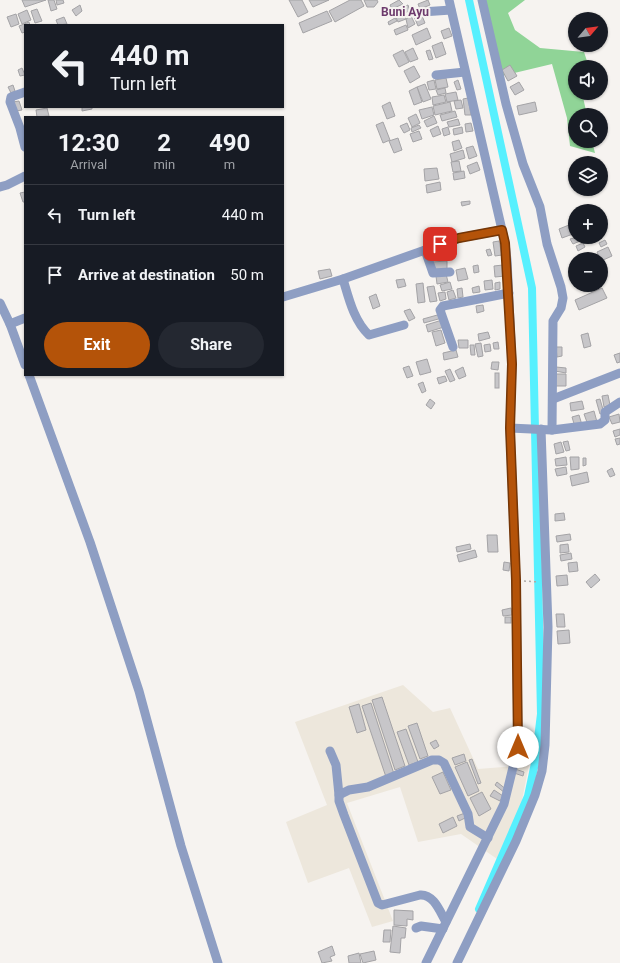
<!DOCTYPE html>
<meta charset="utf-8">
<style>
:root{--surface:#171b24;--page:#242831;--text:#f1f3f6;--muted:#9ea1a6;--line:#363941;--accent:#b45309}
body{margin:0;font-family:Roboto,sans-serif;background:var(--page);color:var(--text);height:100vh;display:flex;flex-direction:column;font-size:15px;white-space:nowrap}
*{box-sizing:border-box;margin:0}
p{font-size:13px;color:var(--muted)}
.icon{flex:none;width:22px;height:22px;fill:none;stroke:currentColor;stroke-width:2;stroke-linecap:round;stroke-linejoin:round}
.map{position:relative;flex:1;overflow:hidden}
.side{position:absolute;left:24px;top:116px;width:260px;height:260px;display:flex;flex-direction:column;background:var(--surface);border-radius:0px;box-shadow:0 1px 3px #0004}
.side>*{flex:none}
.top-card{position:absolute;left:24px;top:24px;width:260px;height:84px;border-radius:0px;box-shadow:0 1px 3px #0004;background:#171b24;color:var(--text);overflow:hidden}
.needle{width:26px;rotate:61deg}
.controls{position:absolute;left:568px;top:12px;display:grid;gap:8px}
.controls a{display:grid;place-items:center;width:40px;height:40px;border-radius:50%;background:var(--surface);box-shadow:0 1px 3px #0004;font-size:20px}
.pin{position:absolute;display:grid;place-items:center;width:34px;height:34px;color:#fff;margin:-17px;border-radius:8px;box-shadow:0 2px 6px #0006}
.me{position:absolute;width:44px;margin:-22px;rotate:0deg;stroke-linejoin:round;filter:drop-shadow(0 0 3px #0008)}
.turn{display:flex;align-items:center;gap:14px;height:84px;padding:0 20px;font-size:18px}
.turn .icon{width:52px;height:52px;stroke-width:2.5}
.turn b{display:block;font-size:28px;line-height:34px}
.eta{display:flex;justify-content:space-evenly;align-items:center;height:68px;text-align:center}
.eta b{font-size:24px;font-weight:700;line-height:28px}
.primary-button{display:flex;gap:8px;margin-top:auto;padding:8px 20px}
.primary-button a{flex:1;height:46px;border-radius:24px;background:var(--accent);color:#fff;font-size:16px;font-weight:700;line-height:46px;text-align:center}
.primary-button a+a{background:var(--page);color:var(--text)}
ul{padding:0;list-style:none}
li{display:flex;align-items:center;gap:12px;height:60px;padding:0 20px;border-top:1px solid var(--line)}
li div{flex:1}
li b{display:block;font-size:15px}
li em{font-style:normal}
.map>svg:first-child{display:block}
.built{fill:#ede7dc}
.green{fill:#90d497}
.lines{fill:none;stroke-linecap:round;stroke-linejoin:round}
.canal{stroke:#57f0fe;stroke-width:8}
.building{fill:#c7c6c9;stroke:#a4a3a6}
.path{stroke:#adaba8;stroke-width:1.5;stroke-dasharray:2 3;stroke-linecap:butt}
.minor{stroke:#8e9ec3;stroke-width:9}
.route-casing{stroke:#753606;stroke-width:10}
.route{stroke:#b45309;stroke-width:7}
.labels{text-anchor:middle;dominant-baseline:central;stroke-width:4;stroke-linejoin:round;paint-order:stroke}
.quarter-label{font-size:12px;font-weight:bold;fill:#6d3a6c;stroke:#f6f3f0}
</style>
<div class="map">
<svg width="620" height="963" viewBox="0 0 620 963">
<rect width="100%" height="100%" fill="#f6f3f0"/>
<polygon class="built" points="403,685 433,712 450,708 478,769 529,765 518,820 500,861 461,834 418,842 400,787 347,803 393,921 372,927 349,868 308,883 286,822 327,805 295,722"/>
<polygon class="green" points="482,0 525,0 508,13 515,30 540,48 584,52 589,67 575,67 575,93 582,93 587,115 575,115 575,141 592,141 595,153 570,146 567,118 552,64 497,77"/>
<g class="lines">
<polyline class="canal" points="469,0 532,288 541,714 535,763 528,796 479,909"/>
</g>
<g class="building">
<polygon points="22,0 46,0 25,7"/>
<polygon points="48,0 54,0 57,9 51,11"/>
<polygon points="56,0 63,0 64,3 57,5"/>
<polygon points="289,0 302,0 308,12 298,17"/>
<polygon points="309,0 329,0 313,7"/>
<polygon points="350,0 361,0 364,6 335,22 329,11"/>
<polygon points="364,0 377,0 378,2 374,7 367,7"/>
<polygon points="399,0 403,4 392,9 390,5"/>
<polygon points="428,0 430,5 420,9 418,4"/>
<polygon points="80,5 82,11 76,16 72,10"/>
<polygon points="408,5 410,11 404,13 402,7"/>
<polygon points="401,8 406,19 398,22 393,11"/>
<polygon points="37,9 42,21 35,23 31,11"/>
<polygon points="27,10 31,20 22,24 18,14"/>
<polygon points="327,11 332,21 303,33 299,23"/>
<polygon points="420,11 425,23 418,26 413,14"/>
<polygon points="16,14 19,24 11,27 7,17"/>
<polygon points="411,16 415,24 408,28 406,19"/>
<polygon points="64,17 67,24 58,25 56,20"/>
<polygon points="395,18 397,21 389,25 388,22"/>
<polygon points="29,22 30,25 25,25 25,32 22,33 19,26"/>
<polygon points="406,25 408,30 396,35 394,30"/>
<polygon points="427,28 431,38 416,45 412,35"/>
<polygon points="449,28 452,36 444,39 441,31"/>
<polygon points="442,42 446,54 436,58 432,46"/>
<polygon points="413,48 418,59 410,62 405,52"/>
<polygon points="403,50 409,62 399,67 393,55"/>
<polygon points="430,50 433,59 429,60 426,51"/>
<polygon points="510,65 517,76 508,81 502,70"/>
<polygon points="414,66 420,77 410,83 404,71"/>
<polygon points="22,68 25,75 20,76 18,70"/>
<polygon points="446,78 448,87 437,89 435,80"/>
<polygon points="434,80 436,89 429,90 427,82"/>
<polygon points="458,80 461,89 457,90 454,82"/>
<polygon points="519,82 524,90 515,95 510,87"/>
<polygon points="425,84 431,99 423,102 417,87"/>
<polygon points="13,85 15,91 11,93 8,87"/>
<polygon points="417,87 422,102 414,105 409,91"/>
<polygon points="445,88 446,93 438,95 436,90"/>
<polygon points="456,92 458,100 447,102 445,94"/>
<polygon points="444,95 446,102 433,105 432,97"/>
<polygon points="468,98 471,115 465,115 463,99"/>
<polygon points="461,100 463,108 456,109 454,101"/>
<polygon points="19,101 22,110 16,111 13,102"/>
<polygon points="390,102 395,116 387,119 382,106"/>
<polygon points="450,102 452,111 435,115 433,106"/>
<polygon points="535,102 537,111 519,115 517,106"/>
<polygon points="82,107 92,107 92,109 82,111"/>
<polygon points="432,107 434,115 422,119 419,110"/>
<polygon points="47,108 49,116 37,117 36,110"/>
<polygon points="455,111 457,117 442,121 440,115"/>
<polygon points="416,114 420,123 412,127 408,118"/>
<polygon points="434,116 437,123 427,127 424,121"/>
<polygon points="458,119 460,125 449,127 447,122"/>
<polygon points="383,122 390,140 383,143 376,125"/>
<polygon points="407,123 410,130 404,133 400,126"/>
<polygon points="471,123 473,131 466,132 465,124"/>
<polygon points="419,125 421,128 412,132 411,128"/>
<polygon points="438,126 441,134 433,137 430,130"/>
<polygon points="448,127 450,134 444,136 442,129"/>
<polygon points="462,127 463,133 454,135 453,129"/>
<polygon points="419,131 422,139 413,142 410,134"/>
<polygon points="398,138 402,150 394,153 389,141"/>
<polygon points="459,140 462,148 454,151 452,142"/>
<polygon points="473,146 477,156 469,159 466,148"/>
<polygon points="463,150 465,158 452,162 450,154"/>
<polygon points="459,161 461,171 453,172 451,162"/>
<polygon points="477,162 480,170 470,174 467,166"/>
<polygon points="437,168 439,179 425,181 424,169"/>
<polygon points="464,171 465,178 454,180 453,173"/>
<polygon points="440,182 441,190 427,193 426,185"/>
<polygon points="25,192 25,202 23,202 20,193"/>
<polygon points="470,201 470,204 462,206 461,202"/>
<polygon points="602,216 606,227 601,229 601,217"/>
<polygon points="569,225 573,234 562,238 559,229"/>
<polygon points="578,237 580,241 573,244 570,239"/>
<polygon points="605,240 607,244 601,247 599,243"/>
<polygon points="499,241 502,255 495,256 493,242"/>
<polygon points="583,243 585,247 578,251 576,246"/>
<polygon points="608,247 612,256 601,261 597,252"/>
<polygon points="490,249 492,255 488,256 486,250"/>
<polygon points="447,261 447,269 433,270 432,262"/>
<polygon points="478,265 479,272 474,273 473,266"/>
<polygon points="503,265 505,276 495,277 494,266"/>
<polygon points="465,268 468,279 458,281 456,270"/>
<polygon points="330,269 332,276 320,279 318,271"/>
<polygon points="446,274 448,282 437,284 436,276"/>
<polygon points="404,279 406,286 398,288 396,280"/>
<polygon points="492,280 493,289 485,290 484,281"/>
<polygon points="450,282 452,289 442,291 440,285"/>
<polygon points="500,282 500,289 495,290 495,283"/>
<polygon points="423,283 425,302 418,303 416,284"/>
<polygon points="434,286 437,301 430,302 427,287"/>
<polygon points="479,286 480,292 473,293 472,288"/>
<polygon points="462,288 463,297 458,298 457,289"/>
<polygon points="602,288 607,298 579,310 575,300"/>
<polygon points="453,290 456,298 449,300 447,292"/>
<polygon points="445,292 446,299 440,301 438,293"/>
<polygon points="376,294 380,306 373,309 369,297"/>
<polygon points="483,305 484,311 477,313 476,306"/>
<polygon points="410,309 415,318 409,321 404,311"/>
<polygon points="441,314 442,318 424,323 423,319"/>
<polygon points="442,320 444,327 428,332 426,325"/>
<polygon points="441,330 445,343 436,346 432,332"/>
<polygon points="488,332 490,338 479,341 478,334"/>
<polygon points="588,333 591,346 584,348 581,335"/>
<polygon points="458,340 468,340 468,348 459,348"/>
<polygon points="498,342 499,349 494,349 493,343"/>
<polygon points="481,343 483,356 478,357 475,344"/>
<polygon points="490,344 491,351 485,352 484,345"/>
<polygon points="470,345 474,345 475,355 471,355"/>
<polygon points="556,347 562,347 562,356 557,357"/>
<polygon points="456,350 458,357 444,360 443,353"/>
<polygon points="620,353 620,362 617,363 614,355"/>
<polygon points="427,359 431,372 420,375 416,362"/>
<polygon points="492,362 499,362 498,370 491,369"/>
<polygon points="409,366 413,376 407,378 403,368"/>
<polygon points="463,367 466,376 459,379 455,371"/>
<polygon points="556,367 566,368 566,373 555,371"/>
<polygon points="450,369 455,380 450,382 445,371"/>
<rect x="495" y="373" width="4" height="15"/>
<polygon points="556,374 566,374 566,386 555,386"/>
<polygon points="445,376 447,381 439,384 437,378"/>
<polygon points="423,382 426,391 422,393 418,384"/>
<polygon points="608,395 610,405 604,407 602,396"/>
<polygon points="430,399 435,403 431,409 426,405"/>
<polygon points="600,399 604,413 600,414 596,400"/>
<polygon points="582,401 584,409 571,411 570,403"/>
<polygon points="594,411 597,422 588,425 584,414"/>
<polygon points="619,414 620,422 612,424 609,417"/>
<polygon points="579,415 582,425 575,427 572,417"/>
<polygon points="620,429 620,435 615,437 613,431"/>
<polygon points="620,438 620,444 617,445 615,439"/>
<polygon points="568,441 570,450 566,451 563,442"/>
<polygon points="561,442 564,452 556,454 554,444"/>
<polygon points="566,457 567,465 556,466 555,459"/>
<polygon points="570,457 579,457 579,469 571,470"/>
<polygon points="583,458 586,458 586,465 583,466"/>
<polygon points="566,467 567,474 557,476 555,469"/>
<polygon points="612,468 615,475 610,477 607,471"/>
<polygon points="587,472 589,482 572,486 570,476"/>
<polygon points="564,513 565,520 555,521 555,514"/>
<polygon points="570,534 571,540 557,542 556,536"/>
<polygon points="487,535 497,535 498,552 488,552"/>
<polygon points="470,544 471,549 457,552 456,547"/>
<polygon points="568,544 569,552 560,553 560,545"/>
<polygon points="475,550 477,557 459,562 457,555"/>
<polygon points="571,553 572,559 561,561 560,555"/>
<polygon points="504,562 510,563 509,571 503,570"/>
<polygon points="577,562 578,571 569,572 568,563"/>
<polygon points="595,574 600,580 591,588 586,582"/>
<polygon points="567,575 568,585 557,586 556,576"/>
<polygon points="511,608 512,615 503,616 502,610"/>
<polygon points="556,614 564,614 565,627 557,627"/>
<rect x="505" y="617" width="6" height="6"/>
<polygon points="569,630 570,643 558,644 557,631"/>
<polygon points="382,697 405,766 395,770 372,700"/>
<polygon points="371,703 394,774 386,777 362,706"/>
<polygon points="359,704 366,730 357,733 349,707"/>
<polygon points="417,723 428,756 420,759 408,726"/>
<polygon points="406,729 418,762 409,765 397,732"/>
<polygon points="436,740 439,746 434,749 430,743"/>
<polygon points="464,754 466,761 455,765 452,758"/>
<polygon points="472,759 481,783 478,784 469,760"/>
<polygon points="467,762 479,791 468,796 455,767"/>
<polygon points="515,769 524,772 523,776 514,773"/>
<polygon points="443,772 451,790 440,794 432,777"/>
<polygon points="497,782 507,790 505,793 495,785"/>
<polygon points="494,790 503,796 500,801 490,796"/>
<polygon points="482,792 491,809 479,816 470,798"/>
<polygon points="465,813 467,817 459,821 457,816"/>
<polygon points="453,817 457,826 443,833 439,824"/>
<polygon points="394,910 413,911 413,920 407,919 407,926 394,925"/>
<polygon points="393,926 406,928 405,938 401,938 400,953 390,952"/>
<polygon points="384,930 391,930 390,942 383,942"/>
<polygon points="332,946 335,955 330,957 332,961 322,963 318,952"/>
<polygon points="374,951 376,960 363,963 360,954"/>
<polygon points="359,953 361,963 349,963 348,956"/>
</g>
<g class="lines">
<polyline class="path" points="524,581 538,582"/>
<g class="minor">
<polyline points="482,0 506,104 523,164 540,207 547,244 561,287 563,298 561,308 553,321 552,430"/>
<polyline points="422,12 451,10"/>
<polyline points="436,75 465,72"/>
<polyline points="25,92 11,97 10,102 20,128 25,147"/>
<polyline points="0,187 7,185 25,176"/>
<polyline points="425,250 433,273 450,272"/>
<polyline points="343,279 459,238 502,230"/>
<path d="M283,297L343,279C349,299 354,321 369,335L404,325"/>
<polyline points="0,303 10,324"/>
<polyline points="25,318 10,324 25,365"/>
<polyline points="453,347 440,310 443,306 509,293"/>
<polyline points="29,375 90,542 139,691 181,846 218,963"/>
<polyline points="553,399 620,373"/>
<polyline points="510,428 552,430 600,424 605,420 605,412 620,402"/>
<polyline points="330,751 336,765 339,795 349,790 368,787 432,760 439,760 444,763 468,814 470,827 488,838"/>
<path d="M339,795V801L344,815L378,903L382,905L420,895C434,894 440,912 446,922"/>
<polyline points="416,928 421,926 443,929"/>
<polyline points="426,963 504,804 518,747 516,580 510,428 512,364 507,260 505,243 449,0"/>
<polyline points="457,963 516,841 535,795 542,771 545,745 548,627 541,429"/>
</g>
</g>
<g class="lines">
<g class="route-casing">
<polyline id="route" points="440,244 459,238 502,230 505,243 512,364 510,428 516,580 518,747"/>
</g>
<use href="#route" class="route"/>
</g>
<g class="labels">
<g class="quarter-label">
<text x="405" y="12">Buni Ayu</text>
</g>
</g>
</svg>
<div class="controls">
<a><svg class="needle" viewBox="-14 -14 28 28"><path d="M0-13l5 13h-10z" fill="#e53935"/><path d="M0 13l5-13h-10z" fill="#9ea1a6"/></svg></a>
<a><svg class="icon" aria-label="sound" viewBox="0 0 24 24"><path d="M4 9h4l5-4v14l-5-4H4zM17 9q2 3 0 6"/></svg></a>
<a><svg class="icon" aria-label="search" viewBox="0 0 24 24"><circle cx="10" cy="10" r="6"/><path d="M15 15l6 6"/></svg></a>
<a><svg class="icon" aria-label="layers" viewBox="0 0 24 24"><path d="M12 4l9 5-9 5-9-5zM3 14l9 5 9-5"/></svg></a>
<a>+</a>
<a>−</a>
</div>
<div class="pin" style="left:440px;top:244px;background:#d93025"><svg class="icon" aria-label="arrive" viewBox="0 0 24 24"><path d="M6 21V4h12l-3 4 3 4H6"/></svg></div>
<svg class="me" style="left:518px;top:747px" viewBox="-20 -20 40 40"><circle r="19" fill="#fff"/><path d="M0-13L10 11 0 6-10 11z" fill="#b45309"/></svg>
<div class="top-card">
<div class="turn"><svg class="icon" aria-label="left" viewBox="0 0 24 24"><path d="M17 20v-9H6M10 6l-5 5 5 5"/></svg><div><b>440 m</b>Turn left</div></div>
</div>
<section class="side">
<div class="eta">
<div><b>12:30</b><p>Arrival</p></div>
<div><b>2</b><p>min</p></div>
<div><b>490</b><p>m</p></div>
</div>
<ul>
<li><svg class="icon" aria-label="left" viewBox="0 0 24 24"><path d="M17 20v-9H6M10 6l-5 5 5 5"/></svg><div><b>Turn left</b></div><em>440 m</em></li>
<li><svg class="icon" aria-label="arrive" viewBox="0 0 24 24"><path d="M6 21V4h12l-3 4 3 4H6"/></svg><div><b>Arrive at destination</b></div><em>50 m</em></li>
</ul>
<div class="primary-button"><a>Exit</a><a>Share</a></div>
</section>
</div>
